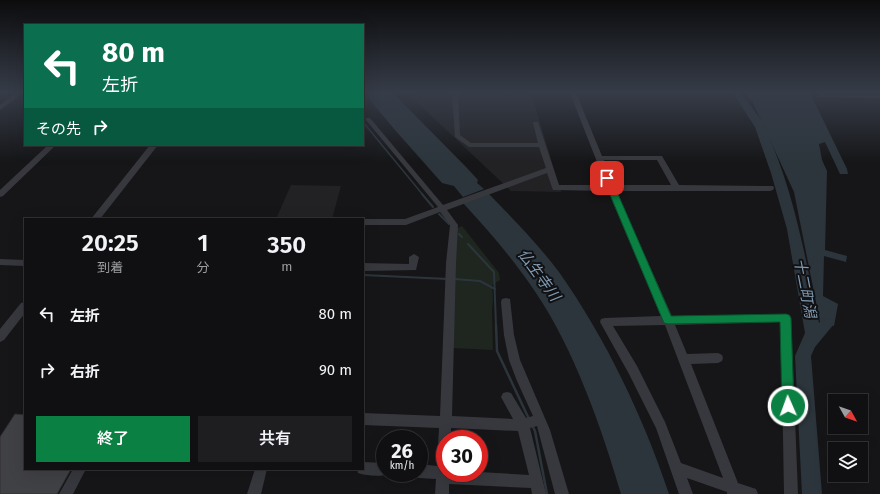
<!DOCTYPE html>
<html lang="ja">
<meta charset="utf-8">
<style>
:root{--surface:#101012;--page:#1e1e20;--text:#f1f3f6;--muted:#9c9d9f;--line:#303032;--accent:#0b8043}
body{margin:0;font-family:"Fira Sans","Noto Sans JP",sans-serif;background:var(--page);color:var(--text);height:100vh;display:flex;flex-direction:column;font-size:15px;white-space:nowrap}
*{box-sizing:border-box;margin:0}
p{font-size:13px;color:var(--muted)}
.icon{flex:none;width:22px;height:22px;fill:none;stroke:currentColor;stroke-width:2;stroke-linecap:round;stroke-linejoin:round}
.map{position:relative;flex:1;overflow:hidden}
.drawer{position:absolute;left:24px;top:218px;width:340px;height:252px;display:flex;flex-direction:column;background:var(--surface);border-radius:0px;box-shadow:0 4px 16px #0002,0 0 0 1px var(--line)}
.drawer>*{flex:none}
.top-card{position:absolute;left:24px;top:24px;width:340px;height:122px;border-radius:0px;box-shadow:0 4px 16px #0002,0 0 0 1px var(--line);background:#0b6e4f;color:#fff;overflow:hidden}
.needle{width:26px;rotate:130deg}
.tools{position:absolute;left:828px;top:394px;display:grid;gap:8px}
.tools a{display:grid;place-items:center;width:40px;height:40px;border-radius:0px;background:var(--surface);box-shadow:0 4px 16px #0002,0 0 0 1px var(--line);font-size:20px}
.speed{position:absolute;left:376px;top:430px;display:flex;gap:8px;font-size:20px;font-weight:700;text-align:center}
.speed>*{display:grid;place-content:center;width:52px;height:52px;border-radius:50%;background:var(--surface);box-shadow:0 4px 16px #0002,0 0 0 1px var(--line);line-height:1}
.speed small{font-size:10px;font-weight:400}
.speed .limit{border:6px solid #d22;background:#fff;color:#111}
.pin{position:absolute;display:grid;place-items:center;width:34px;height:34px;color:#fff;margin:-17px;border-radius:8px;box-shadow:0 2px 6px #0006}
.me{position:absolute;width:44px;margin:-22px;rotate:358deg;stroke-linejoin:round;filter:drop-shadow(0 0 3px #0008)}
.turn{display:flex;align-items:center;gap:14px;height:84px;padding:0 12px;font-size:18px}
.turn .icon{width:52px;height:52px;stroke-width:2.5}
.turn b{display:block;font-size:28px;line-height:34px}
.then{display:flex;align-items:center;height:38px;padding:0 12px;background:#0003;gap:8px;font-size:15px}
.eta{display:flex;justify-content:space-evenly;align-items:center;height:68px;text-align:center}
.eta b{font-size:24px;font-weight:600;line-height:28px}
.primary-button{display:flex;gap:8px;margin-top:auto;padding:8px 12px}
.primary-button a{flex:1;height:46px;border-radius:0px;background:var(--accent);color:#fff;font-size:16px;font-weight:600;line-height:46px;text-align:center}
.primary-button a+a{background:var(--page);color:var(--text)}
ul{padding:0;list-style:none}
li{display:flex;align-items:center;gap:12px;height:56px;padding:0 12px}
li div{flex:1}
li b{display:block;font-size:15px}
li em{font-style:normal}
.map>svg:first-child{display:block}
.built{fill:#222225}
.green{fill:#1e261f}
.water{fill:#2c353c}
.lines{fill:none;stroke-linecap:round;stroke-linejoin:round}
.stream-far2{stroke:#2c353c;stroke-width:1.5}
.stream-far1{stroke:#2c353c;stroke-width:2}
.stream{stroke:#2c353c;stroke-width:2.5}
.river{fill:#2c353c;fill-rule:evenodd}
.building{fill:#404145;stroke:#303034}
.minor{fill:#37383d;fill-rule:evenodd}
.route{fill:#0b8043;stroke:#07532c}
.labels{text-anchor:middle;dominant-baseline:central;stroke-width:4;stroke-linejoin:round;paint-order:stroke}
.water-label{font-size:15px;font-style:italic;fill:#7f9bb3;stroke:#111113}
</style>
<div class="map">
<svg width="880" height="494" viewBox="0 0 880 494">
<rect width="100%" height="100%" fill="#161618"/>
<g class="built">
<polygon points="407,93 531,93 561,192 511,191"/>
<polygon points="291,185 341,186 332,219 276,219"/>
</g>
<polygon class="green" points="462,226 499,273 500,280 492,285 493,299 492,311 493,350 452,348 456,229"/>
<g class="water">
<polygon points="367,93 389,93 395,95 467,168 478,180 477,183 484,189 463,197 454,186 442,183 395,130 370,100"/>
<polygon points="745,93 795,93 801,95 799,93 809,93 811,95 847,169 848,174 840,174 825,142 819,144 822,160 827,171 825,250 847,256 846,262 824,256 823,296 838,304 834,326 820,322 794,192 752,101"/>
<path d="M488,193C512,218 538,244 559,272C606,339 643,416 669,494H621C602,429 574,349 536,293C514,260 489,231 463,203Z"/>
</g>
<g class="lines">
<polyline class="stream-far2" points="363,122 423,195"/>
<g class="stream-far1">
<polyline points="422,194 433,207"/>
<polyline points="439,214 449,224"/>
<polyline points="459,234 462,237"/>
<polyline points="468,244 494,272 496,326"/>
<polyline points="363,275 448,279"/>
<polyline points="454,279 480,281 495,289"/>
</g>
<g class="stream">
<polyline points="496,325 497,351 529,419"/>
<polyline points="532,425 535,431 547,494"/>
</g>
<path class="river" d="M733,93H741C749,104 760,116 765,128C794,190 805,257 819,323C823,318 826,318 832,320L834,324L815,347L811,356L822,494H802L795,356L805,333L787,229L771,173L755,127Z"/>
</g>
<polygon class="building" points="15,414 25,415 25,469 71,469 57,494 0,494 0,437"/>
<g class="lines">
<g class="minor">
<polygon points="16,93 23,93 0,110 0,105"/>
<path d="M452,93H458L460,135L471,143H538L533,123L534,122H538L559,185H606L570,93H576L602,156H662L679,185L773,186L774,188L773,190L770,191H616L672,316L786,314L790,315L791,318L798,494H784L781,322L675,325L687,354L718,353L722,355L723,358L722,361L718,363L691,364L738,483L756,489L758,494H727V492L687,478L693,494H679L656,428L629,374L600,322L601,319L605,318L661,316L608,191L553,190L547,173L447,210L458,225L456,263L452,416L513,419L501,397L503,393L507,392L511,393L526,418L533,416L517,381L509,360L504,335L501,302L502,299L506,298L510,299L514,335L520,360L550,430L569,494H555L537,426L530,428L546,494H532L531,488L449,484V494H435L436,479L419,478L414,476L413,473H419V464L437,466L439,428L363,425V413L440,416L446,263L450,225L440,212L406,225H363V219H405L438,207L366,120V118H370L443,205L546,168L539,147H469L455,137ZM604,160H657L671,185H614ZM665,325L723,478L681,463L665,422L637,366L613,326ZM451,428L518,431L529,475L479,472L445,473V439H451Z"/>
<polygon points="820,94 880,94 880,98 818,97 817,96"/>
<polygon points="48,145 56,145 3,196 0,197 0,190"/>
<polygon points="150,145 158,145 100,219 91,219"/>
<polygon points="414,254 419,257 416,270 363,271 363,263 409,264 409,257"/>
<polygon points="0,259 25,260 25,266 0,265"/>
<polygon points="25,302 25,313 4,340 0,342 0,329 21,303"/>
<path d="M363,462L385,463V473L390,474C381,477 367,476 358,473L357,469H363Z"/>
<polygon points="73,469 86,469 73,494 59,494"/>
<polygon points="255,469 267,469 261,494 247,494"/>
</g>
</g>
<linearGradient id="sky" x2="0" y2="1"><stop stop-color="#0c0c0d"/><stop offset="0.57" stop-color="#363c48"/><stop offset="1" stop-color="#363c48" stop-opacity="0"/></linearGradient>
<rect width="880" height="162" fill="url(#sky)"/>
<polygon class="route" points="604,176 610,176 611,178 671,316 786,314 789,315 791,318 794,406 792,410 788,412 784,410 782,406 780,322 668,324 664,323 603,178"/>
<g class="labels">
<g class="water-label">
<text transform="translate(539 275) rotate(54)">仏生寺川</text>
<text transform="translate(805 288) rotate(79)">十二町潟</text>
</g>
</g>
</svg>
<div class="tools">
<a><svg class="needle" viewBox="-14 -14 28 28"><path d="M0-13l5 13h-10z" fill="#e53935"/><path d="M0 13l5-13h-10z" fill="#9c9d9f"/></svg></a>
<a><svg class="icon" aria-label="layers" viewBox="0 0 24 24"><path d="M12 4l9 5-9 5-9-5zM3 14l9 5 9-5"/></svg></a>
</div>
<div class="speed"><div>26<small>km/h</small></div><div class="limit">30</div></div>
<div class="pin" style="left:607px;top:178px;background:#d93025"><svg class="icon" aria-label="arrive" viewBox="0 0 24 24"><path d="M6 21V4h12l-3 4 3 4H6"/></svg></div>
<svg class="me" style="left:788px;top:406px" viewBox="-20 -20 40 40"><circle r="17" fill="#0b8043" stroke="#fff" stroke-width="3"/><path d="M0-11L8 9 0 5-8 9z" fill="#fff"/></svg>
<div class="top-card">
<div class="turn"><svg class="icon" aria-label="left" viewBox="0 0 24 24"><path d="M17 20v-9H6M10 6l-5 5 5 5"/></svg><div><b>80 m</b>左折</div></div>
<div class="then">その先<svg class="icon" aria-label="right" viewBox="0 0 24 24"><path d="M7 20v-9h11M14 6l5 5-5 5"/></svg></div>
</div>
<section class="drawer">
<div class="eta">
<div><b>20:25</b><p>到着</p></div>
<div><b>1</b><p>分</p></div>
<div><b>350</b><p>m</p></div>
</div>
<ul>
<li><svg class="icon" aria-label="left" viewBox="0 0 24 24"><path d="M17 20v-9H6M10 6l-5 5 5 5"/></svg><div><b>左折</b></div><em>80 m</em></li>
<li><svg class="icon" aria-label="right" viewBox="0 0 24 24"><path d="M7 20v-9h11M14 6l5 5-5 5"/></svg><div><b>右折</b></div><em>90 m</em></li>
</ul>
<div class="primary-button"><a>終了</a><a>共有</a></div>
</section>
</div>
